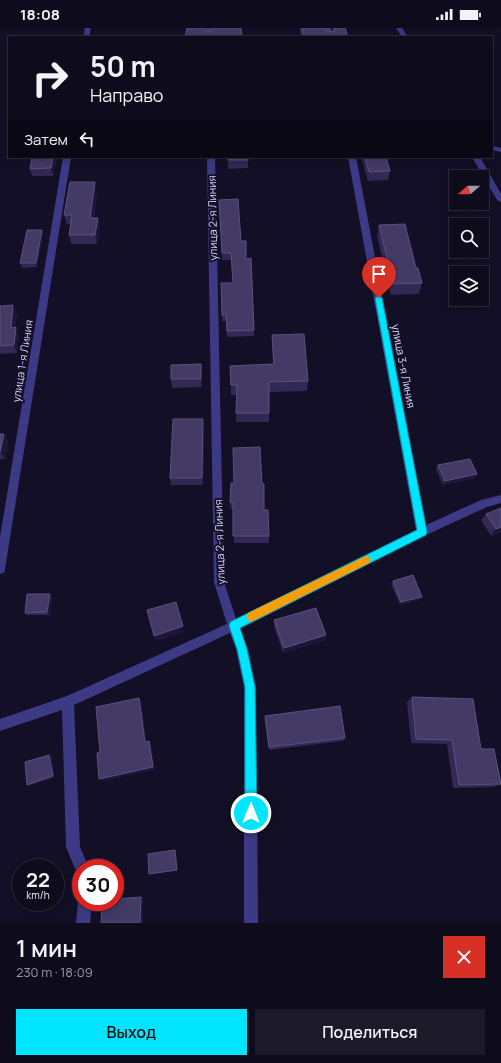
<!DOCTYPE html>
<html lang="ru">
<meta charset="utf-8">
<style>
:root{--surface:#0e0b1c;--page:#1c1929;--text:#f1f3f6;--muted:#9b9ba3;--line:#2e2b3b;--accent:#00e5ff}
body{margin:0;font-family:Manrope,sans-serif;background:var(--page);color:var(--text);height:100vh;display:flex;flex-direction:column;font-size:15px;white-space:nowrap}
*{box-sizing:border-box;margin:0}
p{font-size:13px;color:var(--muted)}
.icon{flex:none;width:22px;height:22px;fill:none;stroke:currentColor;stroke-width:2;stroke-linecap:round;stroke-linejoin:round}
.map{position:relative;height:895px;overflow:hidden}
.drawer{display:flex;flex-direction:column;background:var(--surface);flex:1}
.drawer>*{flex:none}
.top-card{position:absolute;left:8px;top:8px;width:485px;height:122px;border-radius:0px;box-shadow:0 2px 10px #0003,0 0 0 1px var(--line);background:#0e0b1c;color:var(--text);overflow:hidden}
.needle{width:26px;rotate:250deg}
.fabs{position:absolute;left:449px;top:142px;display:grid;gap:8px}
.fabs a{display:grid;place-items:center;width:40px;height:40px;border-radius:0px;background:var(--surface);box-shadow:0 2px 10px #0003,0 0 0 1px var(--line);font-size:20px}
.speed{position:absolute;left:12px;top:831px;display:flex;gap:8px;font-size:20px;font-weight:700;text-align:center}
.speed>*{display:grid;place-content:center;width:52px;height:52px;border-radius:50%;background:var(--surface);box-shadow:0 2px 10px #0003,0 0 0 1px var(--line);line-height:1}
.speed small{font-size:10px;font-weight:400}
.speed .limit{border:6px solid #d22;background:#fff;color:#111}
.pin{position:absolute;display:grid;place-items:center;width:34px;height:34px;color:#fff;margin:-41px -17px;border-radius:50% 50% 50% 0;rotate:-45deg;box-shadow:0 0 4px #0007}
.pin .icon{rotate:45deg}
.me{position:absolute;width:44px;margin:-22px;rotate:0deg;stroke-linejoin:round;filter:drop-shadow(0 0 3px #0008)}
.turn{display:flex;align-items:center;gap:14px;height:84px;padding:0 16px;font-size:18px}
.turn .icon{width:52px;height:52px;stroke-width:2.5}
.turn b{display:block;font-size:28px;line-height:34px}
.then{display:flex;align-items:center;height:38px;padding:0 16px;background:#0003;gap:8px;font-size:15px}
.round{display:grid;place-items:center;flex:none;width:42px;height:42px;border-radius:0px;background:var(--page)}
.overview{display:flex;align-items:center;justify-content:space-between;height:68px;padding:0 16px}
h1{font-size:24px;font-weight:600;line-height:30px}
.action{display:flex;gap:8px;margin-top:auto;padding:8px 16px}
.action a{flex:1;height:46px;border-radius:0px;background:var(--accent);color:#111;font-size:16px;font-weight:600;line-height:46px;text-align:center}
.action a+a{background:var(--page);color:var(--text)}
.status{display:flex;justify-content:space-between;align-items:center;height:28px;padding:0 20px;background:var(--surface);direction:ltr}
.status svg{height:11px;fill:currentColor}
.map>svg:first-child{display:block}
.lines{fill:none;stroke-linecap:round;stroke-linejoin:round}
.minor{fill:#3d3a85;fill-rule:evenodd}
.wall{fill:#312854}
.shaded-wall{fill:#1d163a}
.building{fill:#433a66;stroke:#5a527e}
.route{fill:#00e5ff;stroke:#0095a6}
.slow{fill:#f59e0b}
.labels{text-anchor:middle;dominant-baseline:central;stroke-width:4;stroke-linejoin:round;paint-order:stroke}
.street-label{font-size:11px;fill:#d9d4ff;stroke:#130f26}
</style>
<div class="status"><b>18:08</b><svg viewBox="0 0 49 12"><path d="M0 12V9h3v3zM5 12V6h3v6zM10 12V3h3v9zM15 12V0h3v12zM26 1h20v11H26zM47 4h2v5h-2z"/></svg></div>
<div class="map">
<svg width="501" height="895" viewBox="0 0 501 895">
<rect width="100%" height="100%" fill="#130f26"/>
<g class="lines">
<g class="minor">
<polygon points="85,0 91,0 89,9 83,9"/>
<rect x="206" y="0" width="6" height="9"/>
<polygon points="325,0 331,0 333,9 327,9"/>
<polygon points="396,0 402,0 408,9 402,9"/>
<polygon points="492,118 501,120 501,124 492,122"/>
<polygon points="63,129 71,129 5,541 4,545 0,546 0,509"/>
<polygon points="207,129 215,129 224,554 236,591 416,502 348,129 356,129 426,497 481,472 501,467 501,475 487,479 426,507 240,601 248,621 256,659 258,895 244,895 244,659 236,621 230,605 74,677 80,819 89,840 81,840 81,846 77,845 66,819 62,682 0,703 0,691 67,668 227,596 214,554"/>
<polygon points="472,129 480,129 501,166 501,174 497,172"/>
<polygon points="80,869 81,874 92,874 90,895 76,895 78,874"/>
</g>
</g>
<g class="wall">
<polygon points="300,0 326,0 327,4 333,3 332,0 345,0 348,9 301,9"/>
<polygon points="32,129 57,129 53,148 32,148 30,141"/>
<polygon points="228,129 248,129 248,140 228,141"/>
<polygon points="361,129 386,129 390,143 388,152 368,153"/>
<polygon points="97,163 94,190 100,199 97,216 71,216 69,207 71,196 67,196 64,187"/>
<polygon points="219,172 241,213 246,231 254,302 254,308 227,309 226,293 222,293 221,255 233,255 232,232 222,232"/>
<polygon points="379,197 416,240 422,255 419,266 391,267 377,208"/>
<polygon points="43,206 37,239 22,240 20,235"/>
<polygon points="0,278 17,285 15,299 19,308 17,325 0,326"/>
<polygon points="272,307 308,353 307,363 269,364 269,394 236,394 237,367 231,367 230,338 273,336 272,317"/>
<polygon points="201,336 202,344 202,359 172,360 171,351"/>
<polygon points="204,399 203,457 171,457 170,450"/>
<polygon points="0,406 4,406 8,414 5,431 0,431"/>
<polygon points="438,437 475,450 443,457 436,441"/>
<polygon points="231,455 264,482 269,508 269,515 234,515 233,481 231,481 230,474"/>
<polygon points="501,480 501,504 491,508 481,492 486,486"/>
<polygon points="393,553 420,572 400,577 391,556"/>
<polygon points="52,569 50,587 27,587 25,585"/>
<polygon points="274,592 326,607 325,612 283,625 274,598"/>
<polygon points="412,669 481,721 501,756 493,759 453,760 447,716 411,715 407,674"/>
<polygon points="265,688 345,710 343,713 269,722 265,691"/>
</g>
<g class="shaded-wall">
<polygon points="53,129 57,129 53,148 51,140"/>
<polygon points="95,154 97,163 92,199 90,190"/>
<polygon points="98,190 100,199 97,216 95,207"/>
<polygon points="42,202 43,206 37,239 36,235"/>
<polygon points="13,277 17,285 14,308 11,300"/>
<polygon points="16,299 19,308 17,325 14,317"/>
<polygon points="201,336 202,344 202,359 201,351"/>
<polygon points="203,391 204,399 203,457 202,450"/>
<polygon points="4,406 8,414 5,431 0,424"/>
<polygon points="477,446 475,450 443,457 445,453"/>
<polygon points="501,499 501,504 491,508 496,501"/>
<polygon points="50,566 52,569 50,587 47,584"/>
<polygon points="422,569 420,572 400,577 401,574"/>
<polygon points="183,598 184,604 156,613 154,608"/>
<polygon points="326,607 325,612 283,625 284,620"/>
<polygon points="139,670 142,674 147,717 145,714"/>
<polygon points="149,713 151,716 155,742 103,753 99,751"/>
<polygon points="49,727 52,728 55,750 30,758 27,757"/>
<polygon points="175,822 176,822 178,842 177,842"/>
<polygon points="141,869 143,869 143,895 140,895"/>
</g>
<g class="building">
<polygon points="187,0 205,0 205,3 213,3 213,0 241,0 242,9 185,9"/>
<polygon points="302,0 326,0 327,4 335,3 334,0 345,0 348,9 303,9"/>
<polygon points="32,129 53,129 51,140 30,141"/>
<rect x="228" y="129" width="20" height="3"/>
<polygon points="365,129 386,129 390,143 369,144"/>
<polygon points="70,154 95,154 90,190 98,190 95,207 69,207 72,187 64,187"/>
<polygon points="238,171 241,213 246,213 246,231 251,230 254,302 227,303 226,286 222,287 221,255 233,255 231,225 222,225 219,172"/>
<polygon points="405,196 416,240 418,240 422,255 393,256 379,197"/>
<polygon points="27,202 42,202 36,235 20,235"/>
<polygon points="13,277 11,300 16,299 14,317 0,318 0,278"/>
<polygon points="304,306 308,353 269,354 269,385 236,385 237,357 231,357 230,338 274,336 272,307"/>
<polygon points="201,336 201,351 171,351 171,337"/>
<polygon points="173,391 203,391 202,450 170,450"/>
<polygon points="0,406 4,406 0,424"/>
<polygon points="260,419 262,456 264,456 264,482 268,482 269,508 233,508 233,474 230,474 231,455 234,455 233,420"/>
<polygon points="470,431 477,446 445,453 438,437"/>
<polygon points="501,480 501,499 496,501 486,486"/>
<polygon points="413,547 422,569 401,574 393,553"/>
<polygon points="27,566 50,566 47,584 25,585"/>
<polygon points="176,574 183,598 154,608 147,582"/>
<polygon points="316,580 326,607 284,620 274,592"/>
<polygon points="412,669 473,671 481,721 494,721 501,756 459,757 452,712 416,711"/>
<polygon points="139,670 145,714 149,713 153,739 99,751 97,725 100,724 96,679"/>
<polygon points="340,678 345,710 269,719 265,688"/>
<polygon points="49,727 53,748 27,757 25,734"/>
<polygon points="175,822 177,842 149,846 148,826"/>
<polygon points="141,869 140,895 101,895 102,874 115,874 115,871"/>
</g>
<polygon class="route" points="379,267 382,270 427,504 426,507 240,600 247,621 255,659 257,785 255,789 251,791 246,789 245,785 245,659 237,621 229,598 230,594 417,502 375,270"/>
<polygon class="slow" points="366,528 369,529 371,532 369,535 251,594 248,592 246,589 248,585"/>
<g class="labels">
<g class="street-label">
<text transform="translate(212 190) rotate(-91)">улица 2-я Линия</text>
<text transform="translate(22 333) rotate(-81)">улица 1-я Линия</text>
<text transform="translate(404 338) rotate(79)">улица 3-я Линия</text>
<text transform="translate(219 514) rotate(-92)">улица 2-я Линия</text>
</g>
</g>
</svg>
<div class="fabs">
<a><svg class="needle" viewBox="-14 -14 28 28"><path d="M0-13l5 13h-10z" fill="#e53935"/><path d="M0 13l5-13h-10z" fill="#9b9ba3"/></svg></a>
<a><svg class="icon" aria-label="search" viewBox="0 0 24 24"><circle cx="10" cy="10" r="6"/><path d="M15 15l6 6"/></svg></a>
<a><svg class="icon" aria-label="layers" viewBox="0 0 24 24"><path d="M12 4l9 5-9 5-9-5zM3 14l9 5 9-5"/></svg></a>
</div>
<div class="speed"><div>22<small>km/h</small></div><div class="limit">30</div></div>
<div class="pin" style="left:379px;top:270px;background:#d93025"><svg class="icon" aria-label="arrive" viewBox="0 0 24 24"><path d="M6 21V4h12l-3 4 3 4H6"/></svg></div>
<svg class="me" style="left:251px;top:785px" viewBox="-20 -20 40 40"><circle r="17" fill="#00e5ff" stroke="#fff" stroke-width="3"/><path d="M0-11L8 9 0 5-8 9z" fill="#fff"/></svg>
<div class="top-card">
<div class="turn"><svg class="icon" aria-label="right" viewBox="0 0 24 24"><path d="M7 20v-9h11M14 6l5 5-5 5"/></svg><div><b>50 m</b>Направо</div></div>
<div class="then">Затем<svg class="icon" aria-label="left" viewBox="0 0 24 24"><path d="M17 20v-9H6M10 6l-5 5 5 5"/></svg></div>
</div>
</div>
<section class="drawer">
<div class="overview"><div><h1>1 мин</h1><p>230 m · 18:09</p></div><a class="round" style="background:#d93025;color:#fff"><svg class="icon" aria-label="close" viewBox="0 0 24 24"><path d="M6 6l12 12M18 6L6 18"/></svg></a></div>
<div class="action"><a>Выход</a><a>Поделиться</a></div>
</section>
